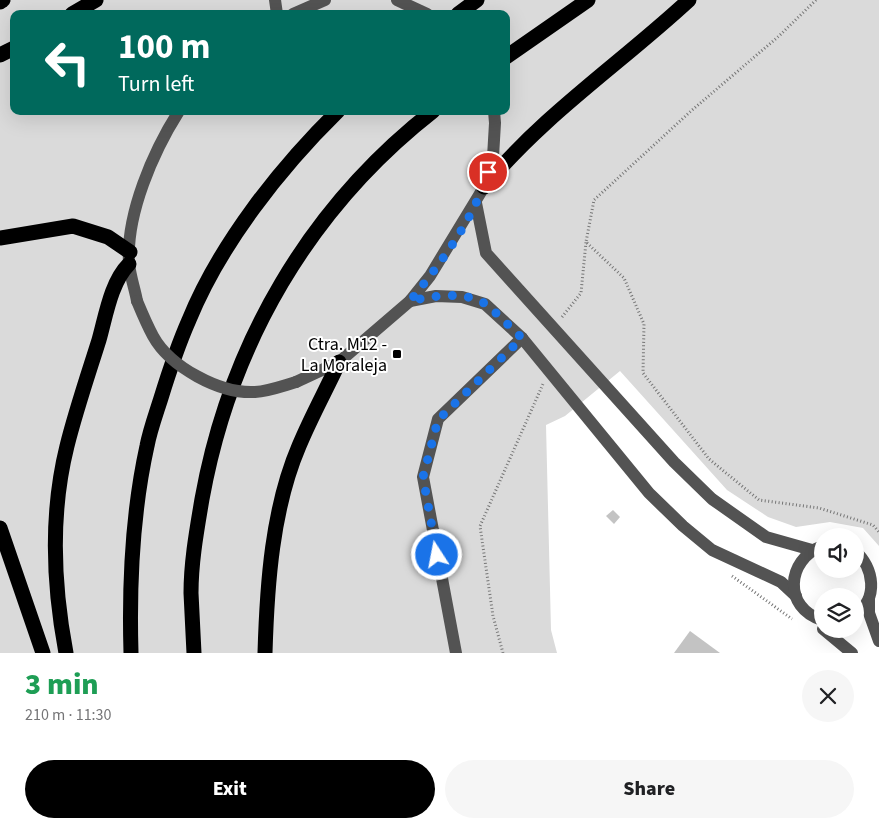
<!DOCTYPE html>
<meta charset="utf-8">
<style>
:root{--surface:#fff;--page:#f6f6f6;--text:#202124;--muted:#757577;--accent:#000}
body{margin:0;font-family:"Source Sans 3",sans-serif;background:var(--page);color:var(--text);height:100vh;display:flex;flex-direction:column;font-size:19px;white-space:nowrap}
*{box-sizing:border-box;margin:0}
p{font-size:16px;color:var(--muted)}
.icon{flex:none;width:28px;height:28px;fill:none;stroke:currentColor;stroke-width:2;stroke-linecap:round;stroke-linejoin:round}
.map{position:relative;height:653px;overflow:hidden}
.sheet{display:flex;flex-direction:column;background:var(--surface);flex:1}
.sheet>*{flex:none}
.banner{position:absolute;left:10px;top:10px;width:500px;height:105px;border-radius:10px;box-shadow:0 5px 20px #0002;background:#00695c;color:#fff;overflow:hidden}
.controls{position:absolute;left:814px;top:528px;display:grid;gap:10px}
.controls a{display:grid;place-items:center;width:50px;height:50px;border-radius:50%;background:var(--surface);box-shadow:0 5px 20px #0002;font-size:25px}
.pin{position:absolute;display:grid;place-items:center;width:42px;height:42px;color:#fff;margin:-21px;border:2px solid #fff;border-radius:50%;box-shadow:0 1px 5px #0007}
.me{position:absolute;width:55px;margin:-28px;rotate:349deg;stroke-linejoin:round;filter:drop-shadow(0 0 4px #0008)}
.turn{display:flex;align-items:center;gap:18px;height:105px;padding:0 25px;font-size:22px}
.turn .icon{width:65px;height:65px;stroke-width:2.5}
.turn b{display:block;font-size:35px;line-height:42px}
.round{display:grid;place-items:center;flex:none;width:52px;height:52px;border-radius:26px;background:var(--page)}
.overview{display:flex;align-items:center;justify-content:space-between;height:85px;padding:0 25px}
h1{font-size:30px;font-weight:800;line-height:38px;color:#1e9e55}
.action{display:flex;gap:10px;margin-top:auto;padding:10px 25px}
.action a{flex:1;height:58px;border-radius:30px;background:var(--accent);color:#fff;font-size:20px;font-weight:800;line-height:58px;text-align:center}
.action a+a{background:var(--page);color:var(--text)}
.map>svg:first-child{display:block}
.green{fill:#dadada;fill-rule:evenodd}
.building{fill:#c3c3c3}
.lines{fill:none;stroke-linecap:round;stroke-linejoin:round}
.highway-casing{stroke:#dbdbdb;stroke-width:18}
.path{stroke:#757575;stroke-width:3;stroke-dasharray:1 2.5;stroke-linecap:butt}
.minor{stroke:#535353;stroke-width:12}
.highway{stroke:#000;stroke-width:15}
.minor-bridge{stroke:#535353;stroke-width:12}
.route{stroke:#1a73e8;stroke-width:9;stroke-dasharray:0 16.2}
.poi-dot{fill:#000;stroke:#fff;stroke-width:2}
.labels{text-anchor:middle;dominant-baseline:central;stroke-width:4;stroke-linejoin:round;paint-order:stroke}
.poi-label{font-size:18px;fill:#000;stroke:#fff;text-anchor:end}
</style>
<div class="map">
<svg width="879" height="653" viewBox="0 0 879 653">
<rect width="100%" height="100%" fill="#fff"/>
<path class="green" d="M0,0H879V546L863,528L830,522L796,527L768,517L727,490L620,371L565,416L546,425L551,630L557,653H0ZM14,14H506V111H14Z"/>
<g class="building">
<polygon points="613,510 620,517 614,524 606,516"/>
<polygon points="690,631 720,653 674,653"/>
</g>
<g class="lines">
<g class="highway-casing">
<g id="highway">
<polyline points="0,2 3,0"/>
<polyline points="72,14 96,0"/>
<polyline points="458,14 477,0"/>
<polyline points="0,55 14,48"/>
<polyline points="506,57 588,0"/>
<path d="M484,187C543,115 621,63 689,0"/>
<polyline points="0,238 73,226 108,237 130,252"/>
<polyline points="0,528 43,653"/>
<path d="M66,653C53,584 50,514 67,446C76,410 88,375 99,340C106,315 111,282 129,264"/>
<path d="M131,653C129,584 132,514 147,446C150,430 156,414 161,398C169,372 178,345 189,320C220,244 280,168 338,111"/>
<path d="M194,653C193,633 192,613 191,593C191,561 197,529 202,499C230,344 309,208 433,111"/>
<path d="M265,653C267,585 272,509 299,446C311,417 326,390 339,362"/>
</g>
</g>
<g class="path">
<polyline points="816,0 779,36 691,111 594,200 586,242 624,278 644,324 643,373 709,459 759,500 819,508 873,525 879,532"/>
<polyline points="562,317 581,293 586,242"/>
<polyline points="732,576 792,619"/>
<polyline points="503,653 493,616 480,526 543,384"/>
</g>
<g class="minor">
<polyline points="275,0 277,14"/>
<polyline points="397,0 427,14"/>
<polyline points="293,14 325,0"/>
<polyline points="476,203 486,253 674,462 712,499 766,537 812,550"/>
<path d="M137,301C135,289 130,276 129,263C126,214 153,152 179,111"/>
<polyline points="410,301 436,296 462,297 485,304 522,338 649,493 683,526 712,550 781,582 796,596"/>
<polyline points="296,382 339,362 410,301 430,276 484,187 493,157 495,123 494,111"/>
<path d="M822,546C786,560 783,608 822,620"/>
<path d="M855,551C874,567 879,600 855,614"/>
<polyline points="869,599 869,613 879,641"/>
<polyline points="823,629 852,653"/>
<polyline points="456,653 423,477 438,419 522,338"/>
</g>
<use href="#highway" class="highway"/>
<path class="minor-bridge" d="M137,301C142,313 147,325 153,336C170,367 220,394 255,392C269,391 282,386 296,382"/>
</g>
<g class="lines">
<path class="route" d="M437,555L423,477L438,420L522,338C510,327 499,315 487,305C466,290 433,296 410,301C441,263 474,219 488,172"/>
</g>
<rect class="poi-dot" x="392" y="349" width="10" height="10" rx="2.5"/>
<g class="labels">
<g class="poi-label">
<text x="387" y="344">Ctra. M12 -<tspan x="387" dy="21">La Moraleja</tspan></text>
</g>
</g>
</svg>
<div class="controls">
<a><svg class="icon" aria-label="sound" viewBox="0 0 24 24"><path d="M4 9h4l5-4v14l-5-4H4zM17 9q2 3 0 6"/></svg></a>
<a><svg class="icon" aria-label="layers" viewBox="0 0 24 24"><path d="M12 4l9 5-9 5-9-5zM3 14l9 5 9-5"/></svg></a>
</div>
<div class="pin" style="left:488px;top:172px;background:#d93025"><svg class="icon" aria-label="arrive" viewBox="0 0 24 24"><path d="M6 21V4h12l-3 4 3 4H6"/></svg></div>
<svg class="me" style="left:437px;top:555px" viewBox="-20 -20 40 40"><circle r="17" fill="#1a73e8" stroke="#fff" stroke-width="3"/><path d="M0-11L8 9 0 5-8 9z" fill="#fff"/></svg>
<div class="banner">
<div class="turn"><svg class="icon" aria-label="left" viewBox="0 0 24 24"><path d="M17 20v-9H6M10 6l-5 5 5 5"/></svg><div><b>100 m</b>Turn left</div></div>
</div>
</div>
<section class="sheet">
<div class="overview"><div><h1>3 min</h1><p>210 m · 11:30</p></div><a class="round"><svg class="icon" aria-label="close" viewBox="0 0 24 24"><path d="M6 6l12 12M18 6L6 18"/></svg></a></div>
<div class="action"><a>Exit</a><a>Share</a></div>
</section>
